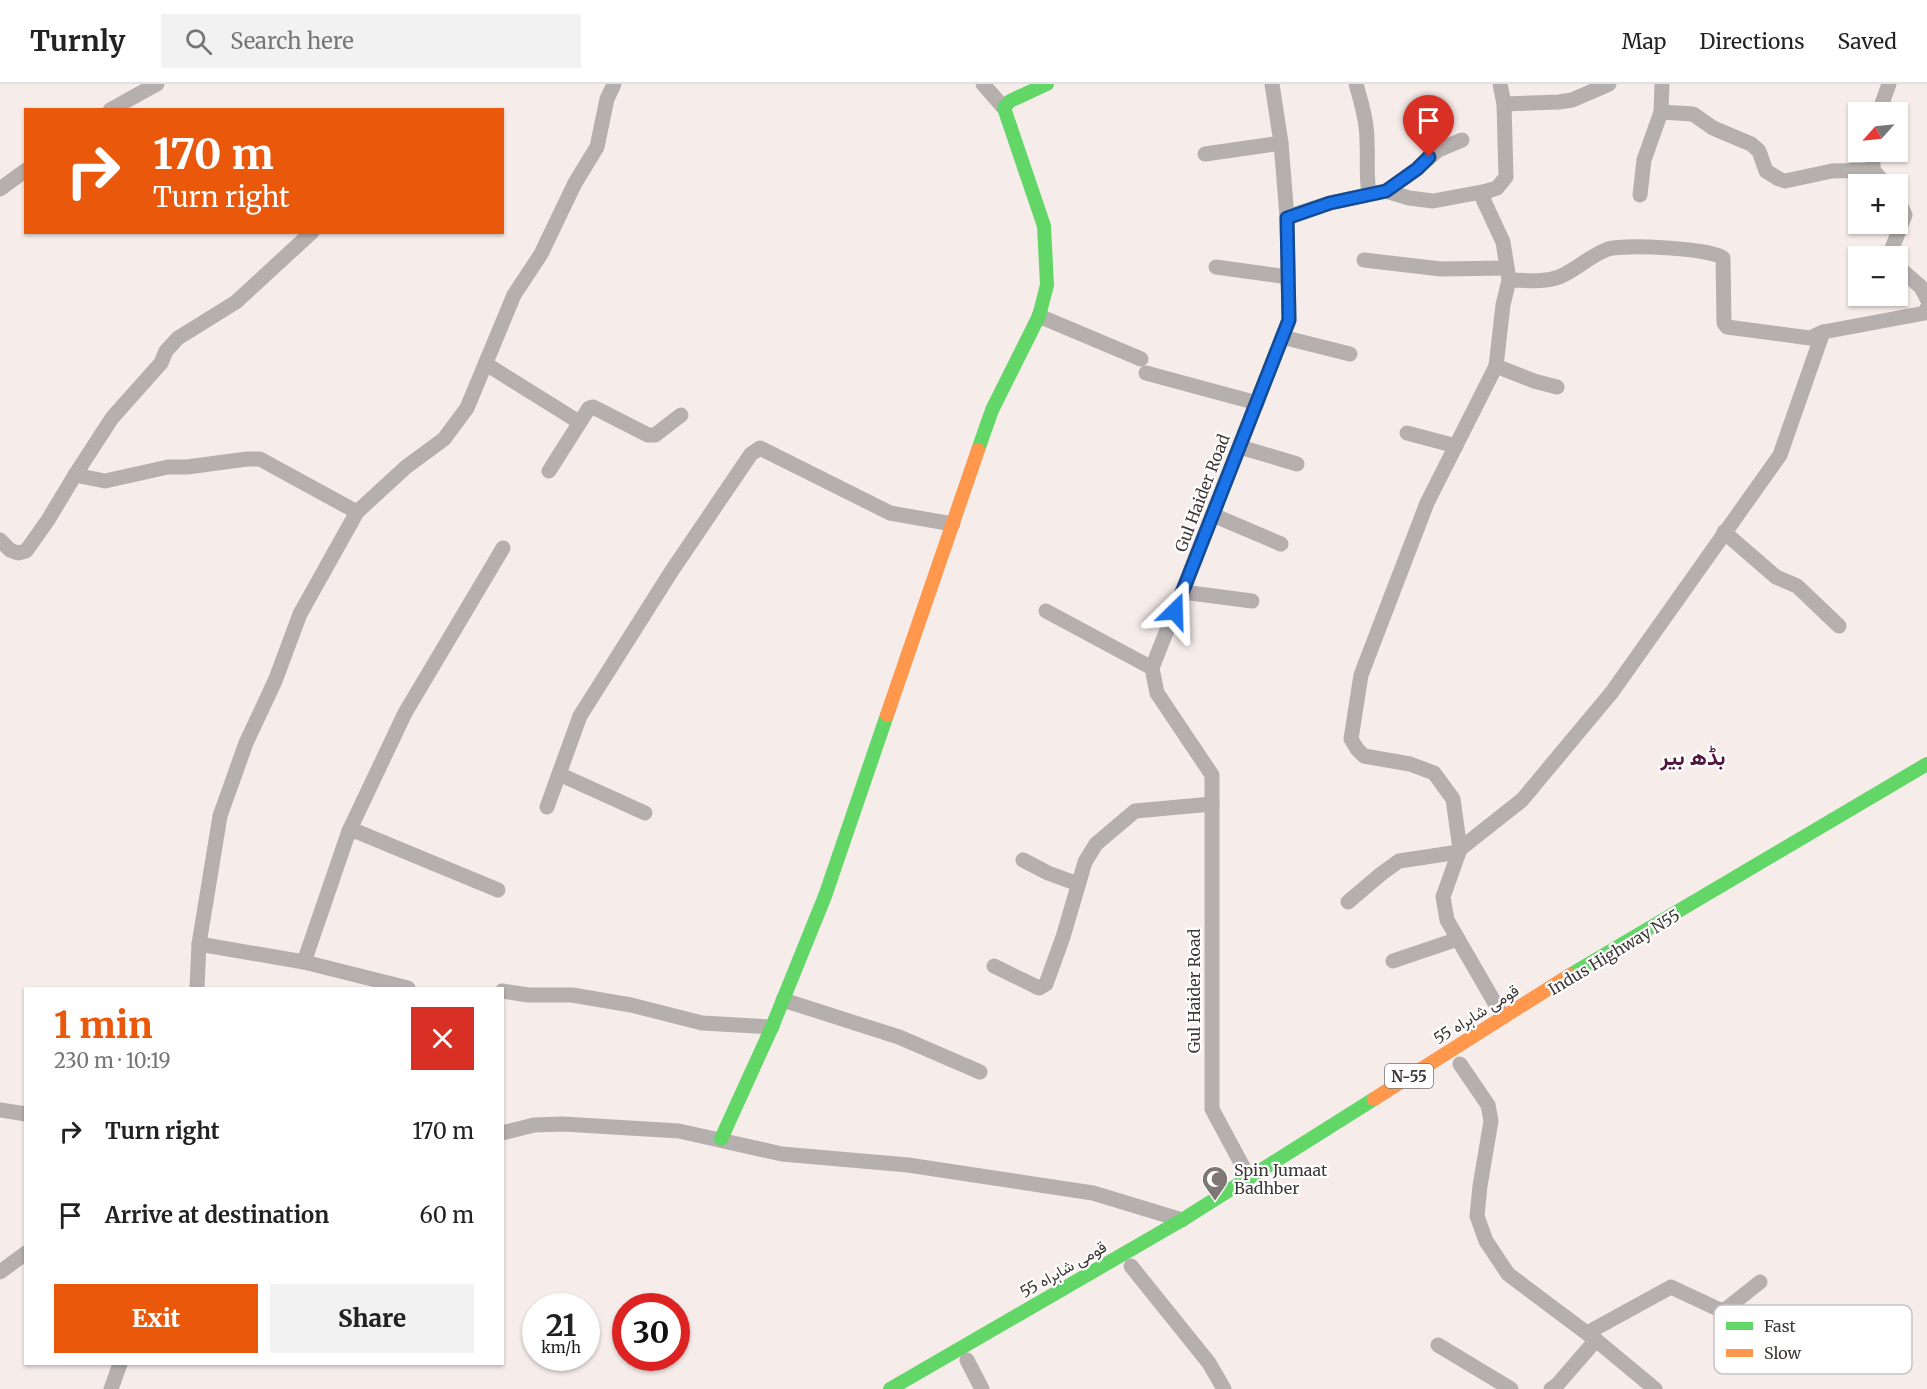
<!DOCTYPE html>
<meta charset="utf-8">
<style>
:root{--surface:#fff;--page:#f2f2f2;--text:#222;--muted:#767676;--line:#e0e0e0;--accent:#ea580c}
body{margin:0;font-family:Merriweather,Vazirmatn,serif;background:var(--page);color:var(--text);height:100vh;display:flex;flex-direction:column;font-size:22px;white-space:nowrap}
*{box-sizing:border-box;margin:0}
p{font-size:20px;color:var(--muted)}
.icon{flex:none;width:33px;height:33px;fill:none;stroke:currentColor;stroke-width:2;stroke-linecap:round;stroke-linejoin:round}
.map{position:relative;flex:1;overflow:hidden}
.side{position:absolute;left:24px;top:903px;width:480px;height:378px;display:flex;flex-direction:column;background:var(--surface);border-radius:0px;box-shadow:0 2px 4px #0004}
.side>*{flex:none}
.hud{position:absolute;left:24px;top:24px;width:480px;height:126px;border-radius:0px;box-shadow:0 2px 4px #0004;background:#ea580c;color:#fff;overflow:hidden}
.needle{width:39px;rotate:243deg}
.fabs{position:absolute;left:1848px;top:18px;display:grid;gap:12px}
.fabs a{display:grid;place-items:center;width:60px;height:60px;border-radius:0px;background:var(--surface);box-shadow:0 2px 4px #0004;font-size:30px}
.speed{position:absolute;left:522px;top:1209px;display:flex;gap:12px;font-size:30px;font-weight:700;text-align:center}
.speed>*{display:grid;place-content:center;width:78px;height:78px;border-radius:50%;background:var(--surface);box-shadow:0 2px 4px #0004;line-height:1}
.speed small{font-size:15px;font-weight:400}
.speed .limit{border:9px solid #d22;background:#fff;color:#111}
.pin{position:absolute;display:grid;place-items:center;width:51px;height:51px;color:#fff;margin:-62px -26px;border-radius:50% 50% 50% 0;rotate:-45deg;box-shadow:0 0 6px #0007}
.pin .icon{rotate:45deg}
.me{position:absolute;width:66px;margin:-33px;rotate:22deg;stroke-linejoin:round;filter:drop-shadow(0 0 4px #0008)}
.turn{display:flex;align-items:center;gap:21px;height:126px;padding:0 30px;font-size:27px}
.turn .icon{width:78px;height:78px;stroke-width:2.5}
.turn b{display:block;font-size:42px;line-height:51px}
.round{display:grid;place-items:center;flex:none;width:63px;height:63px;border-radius:0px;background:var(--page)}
.overview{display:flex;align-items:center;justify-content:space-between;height:102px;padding:0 30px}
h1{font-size:36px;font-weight:800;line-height:45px;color:var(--accent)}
.primary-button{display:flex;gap:12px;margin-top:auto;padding:12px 30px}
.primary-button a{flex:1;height:69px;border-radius:0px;background:var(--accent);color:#fff;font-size:24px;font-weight:800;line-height:69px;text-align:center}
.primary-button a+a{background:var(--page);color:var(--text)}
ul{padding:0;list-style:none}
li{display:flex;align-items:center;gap:18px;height:84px;padding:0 30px}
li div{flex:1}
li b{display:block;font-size:22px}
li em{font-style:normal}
header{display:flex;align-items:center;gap:36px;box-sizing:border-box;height:84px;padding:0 30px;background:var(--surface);border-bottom:2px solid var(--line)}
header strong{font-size:28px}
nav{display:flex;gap:33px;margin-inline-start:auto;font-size:21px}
.search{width:420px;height:54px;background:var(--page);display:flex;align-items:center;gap:15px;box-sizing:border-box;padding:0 21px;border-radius:0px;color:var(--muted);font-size:22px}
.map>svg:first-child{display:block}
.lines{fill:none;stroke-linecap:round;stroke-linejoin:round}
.street{stroke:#b5afae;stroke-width:15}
.fast{stroke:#63d668;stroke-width:14}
.slow{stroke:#ff974d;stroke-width:14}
.route-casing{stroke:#114b97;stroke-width:15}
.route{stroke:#1a73e8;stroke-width:10}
.labels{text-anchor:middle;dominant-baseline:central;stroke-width:4.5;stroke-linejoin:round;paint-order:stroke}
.shield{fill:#fff;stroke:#787472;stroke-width:1.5}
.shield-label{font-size:15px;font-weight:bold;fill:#3e3836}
.street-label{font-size:16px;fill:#3e3836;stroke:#fff}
.poi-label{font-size:16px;fill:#3e3836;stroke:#fff;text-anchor:start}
.district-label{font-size:22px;font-weight:bold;fill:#501740;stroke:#fff}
.key{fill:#fff;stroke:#c5c3c3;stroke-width:1.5}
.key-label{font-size:16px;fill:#3e3836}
</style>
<header>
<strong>Turnly</strong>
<div class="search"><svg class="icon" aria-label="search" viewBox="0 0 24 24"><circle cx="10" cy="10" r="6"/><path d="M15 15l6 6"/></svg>Search here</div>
<nav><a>Map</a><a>Directions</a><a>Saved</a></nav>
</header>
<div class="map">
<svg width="1927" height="1305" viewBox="0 0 1927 1305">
<rect width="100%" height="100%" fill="#f6edea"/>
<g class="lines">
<g class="street">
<polyline points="983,0 1004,24"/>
<path d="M1356,0C1361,18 1367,37 1367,57C1368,75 1366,91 1369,110"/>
<polyline points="1500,0 1504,20 1506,93 1497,104 1487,107 1483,115 1503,158 1509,196 1503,221 1496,282 1427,419 1361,591 1351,655 1357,665 1364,672 1410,680 1434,689 1453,715 1460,765 1443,813 1447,836 1503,933"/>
<polyline points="1504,20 1559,18 1572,16 1609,0"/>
<polyline points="110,26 157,0"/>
<polyline points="1661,28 1693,30 1713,44 1751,60 1759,67 1766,87 1779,95 1785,97 1832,87 1873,86"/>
<polyline points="1879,28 1889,0"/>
<polyline points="1873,68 1873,86 1885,100"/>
<polyline points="1205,70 1281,59"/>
<polyline points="0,105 26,86"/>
<polyline points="1386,107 1409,114 1433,117 1487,107"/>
<polyline points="1640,111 1644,76 1661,28 1662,0"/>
<polyline points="1287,133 1330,119 1386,107 1417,85 1438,66 1462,56"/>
<polyline points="1892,172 1891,167 1905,131 1898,116"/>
<polyline points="1364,176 1441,185 1507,184"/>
<polyline points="1216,183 1288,193"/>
<polyline points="1898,183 1921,203 1927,215"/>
<path d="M1509,196C1525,196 1543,199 1559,193C1576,186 1591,171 1608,165C1624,160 1711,164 1723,174L1724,239L1727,243L1810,254L1823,248L1925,229L1927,224"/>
<polyline points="1039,232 1141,275"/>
<polyline points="1282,253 1350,270"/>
<polyline points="486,280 579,338"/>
<polyline points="1496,282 1534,297 1557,303"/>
<polyline points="1146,289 1257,319"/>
<polyline points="1407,349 1456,362"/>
<polyline points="1240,363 1297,380"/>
<polyline points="549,387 589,324 593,323 648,351 655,351 681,331"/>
<polyline points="75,391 105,397 168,383 187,383 247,375 260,375 357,428"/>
<polyline points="1213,431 1281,460"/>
<polyline points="1724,448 1776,493 1797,502 1839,542"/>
<polyline points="0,456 10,466 18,469 26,467 48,436 75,391 112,334 161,279 166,267 178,254 236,218 312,148"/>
<polyline points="1183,508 1252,517"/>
<polyline points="1046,527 1152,584"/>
<polyline points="559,690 645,729"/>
<polyline points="547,723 580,632 671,488 751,370 760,364 890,429 953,440"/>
<polyline points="349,747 405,629 503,464"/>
<polyline points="1460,765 1522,716 1612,608 1780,371 1823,248"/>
<polyline points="1023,776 1048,789 1078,800"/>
<polyline points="1348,818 1381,790 1399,777 1459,768"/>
<polyline points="199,860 304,878 408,904"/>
<polyline points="1393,877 1458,855"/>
<polyline points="304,878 349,747 358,748 498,806"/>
<polyline points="994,882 1039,904 1046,900 1063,853 1085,778 1096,760 1135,727 1212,720"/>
<polyline points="197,904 199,860 220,732 246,659 275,597 300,530 357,428 406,383 444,355 467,324 514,211 541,170 575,99 597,63 607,15 614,0"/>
<polyline points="502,907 528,911 572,911 631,921 702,939 772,943"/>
<polyline points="783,916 899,953 980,988"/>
<polyline points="1460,980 1488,1021 1491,1037 1480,1102 1477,1132 1486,1157 1508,1190 1596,1256 1655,1305"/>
<polyline points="0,1026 26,1030"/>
<polyline points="502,1049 534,1041 563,1040 679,1047 782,1070 908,1081 1093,1109 1182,1136"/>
<polyline points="1249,1094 1212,1025 1212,691 1157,609 1152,584 1289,236 1287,133 1281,59 1272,0"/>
<polyline points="1131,1182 1209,1279 1224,1305"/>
<polyline points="0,1188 26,1169"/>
<polyline points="1587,1249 1671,1203 1720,1226 1726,1225 1760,1198"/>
<polyline points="1438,1261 1511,1305"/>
<polyline points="967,1276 982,1305"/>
<polyline points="111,1305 120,1280"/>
<polyline points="1551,1305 1557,1301 1596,1256"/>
</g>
<g class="fast">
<polyline points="978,366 992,326 1039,232 1047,201 1044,142 1004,24 1010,17 1047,0"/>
<polyline points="1570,891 1927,680"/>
<polyline points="721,1055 772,943 825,812 887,631"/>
<polyline points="890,1305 1182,1136 1374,1015"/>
</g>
<g class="slow">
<polyline points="887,631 978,366"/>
<polyline points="1374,1015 1570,891"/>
</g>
</g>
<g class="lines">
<g class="route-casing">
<polyline id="route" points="1175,527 1289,236 1287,134 1330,119 1386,107 1417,85 1429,73"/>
</g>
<use href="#route" class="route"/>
</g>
<defs>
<g id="mosque-pin" transform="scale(1.35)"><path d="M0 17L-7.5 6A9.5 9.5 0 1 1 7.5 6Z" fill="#7e7775" stroke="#fff"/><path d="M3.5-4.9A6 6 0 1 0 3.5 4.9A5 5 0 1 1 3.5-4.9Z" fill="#fff"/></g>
</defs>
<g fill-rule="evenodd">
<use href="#mosque-pin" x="1215" y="1095"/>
</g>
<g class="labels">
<rect class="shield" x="1385" y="980" width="48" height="24" rx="4.5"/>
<g class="shield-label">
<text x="1409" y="992">N-55</text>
</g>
<g class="street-label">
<text transform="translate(1202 409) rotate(-69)">Gul Haider Road</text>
<text transform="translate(1614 868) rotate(-31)">Indus Highway N55</text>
<text transform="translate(1194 907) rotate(-90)">Gul Haider Road</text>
<text transform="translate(1476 930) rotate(-32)">قومی شاہراہ 55</text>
<text transform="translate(1063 1185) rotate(-30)">قومی شاہراہ 55</text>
</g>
<g class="poi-label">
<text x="1234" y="1086">Spin Jumaat<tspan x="1234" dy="18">Badhber</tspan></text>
</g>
<g class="district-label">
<text x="1693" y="673">بڈھ بیر</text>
</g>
</g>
<rect x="1714" y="1221" width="198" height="69" rx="9" class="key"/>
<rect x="1726" y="1238" width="27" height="8" fill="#63d668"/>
<rect x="1726" y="1265" width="27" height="8" fill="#ff974d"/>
<g class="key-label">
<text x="1764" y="1248">Fast</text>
<text x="1764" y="1275">Slow</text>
</g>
</svg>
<div class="fabs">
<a><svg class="needle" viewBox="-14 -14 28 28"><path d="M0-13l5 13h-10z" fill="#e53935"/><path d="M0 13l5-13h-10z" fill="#767676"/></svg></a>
<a>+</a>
<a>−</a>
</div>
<div class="speed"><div>21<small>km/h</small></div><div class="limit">30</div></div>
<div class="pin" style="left:1429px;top:73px;background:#d93025"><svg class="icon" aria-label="arrive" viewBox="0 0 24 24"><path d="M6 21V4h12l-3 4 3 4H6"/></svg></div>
<svg class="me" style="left:1175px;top:527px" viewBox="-20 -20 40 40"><path d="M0-17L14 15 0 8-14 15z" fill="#1a73e8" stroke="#fff" stroke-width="4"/></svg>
<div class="hud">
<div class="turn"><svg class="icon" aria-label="right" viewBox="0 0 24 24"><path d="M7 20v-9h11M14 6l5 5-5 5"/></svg><div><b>170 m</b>Turn right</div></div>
</div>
<section class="side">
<div class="overview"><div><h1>1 min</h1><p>230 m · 10:19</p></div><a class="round" style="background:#d93025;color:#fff"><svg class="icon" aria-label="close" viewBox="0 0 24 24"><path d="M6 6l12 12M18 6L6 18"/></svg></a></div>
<ul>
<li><svg class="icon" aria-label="right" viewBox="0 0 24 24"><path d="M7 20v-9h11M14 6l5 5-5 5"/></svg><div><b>Turn right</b></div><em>170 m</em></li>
<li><svg class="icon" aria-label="arrive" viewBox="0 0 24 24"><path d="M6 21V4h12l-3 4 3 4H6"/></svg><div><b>Arrive at destination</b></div><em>60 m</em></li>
</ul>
<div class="primary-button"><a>Exit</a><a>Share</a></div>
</section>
</div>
